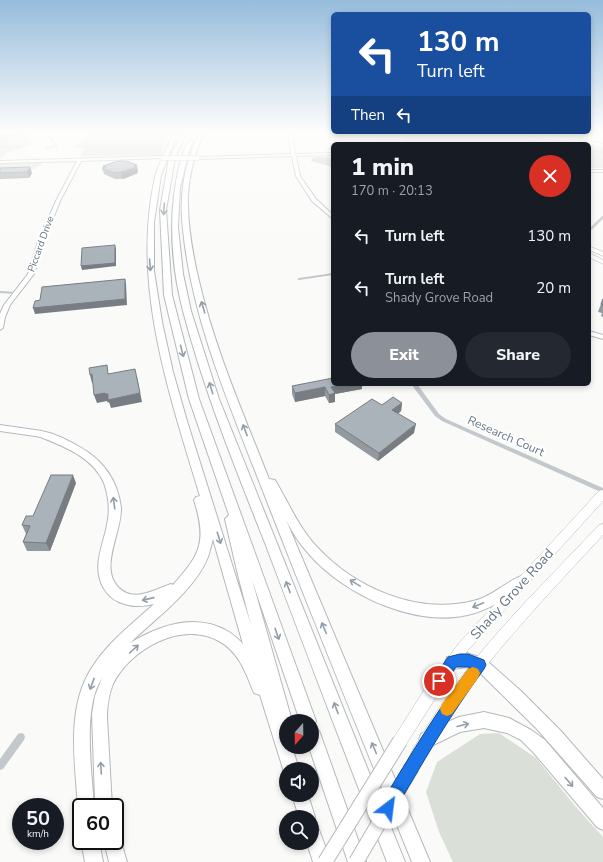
<!DOCTYPE html>
<meta charset="utf-8">
<style>
:root{--surface:#171b24;--page:#242831;--text:#f1f3f6;--muted:#9ea1a6;--accent:#8c9099}
body{margin:0;font-family:"Nunito Sans",sans-serif;background:var(--page);color:var(--text);height:100vh;display:flex;flex-direction:column;font-size:15px;white-space:nowrap}
*{box-sizing:border-box;margin:0}
p{font-size:13px;color:var(--muted)}
.icon{flex:none;width:22px;height:22px;fill:none;stroke:currentColor;stroke-width:2;stroke-linecap:round;stroke-linejoin:round}
.map{position:relative;flex:1;overflow:hidden}
.details{position:absolute;left:331px;top:142px;width:260px;height:244px;display:flex;flex-direction:column;background:var(--surface);border-radius:6px;box-shadow:0 2px 6px #0003}
.details>*{flex:none}
.banner{position:absolute;left:331px;top:12px;width:260px;height:122px;border-radius:6px;box-shadow:0 2px 6px #0003;background:#1a4fa0;color:#fff;overflow:hidden}
.needle{width:26px;rotate:200deg}
.buttons{position:absolute;left:279px;top:714px;display:grid;gap:8px}
.buttons a{display:grid;place-items:center;width:40px;height:40px;border-radius:50%;background:var(--surface);box-shadow:0 2px 6px #0003;font-size:20px}
.speed{position:absolute;left:12px;top:798px;display:flex;gap:8px;font-size:20px;font-weight:700;text-align:center}
.speed>*{display:grid;place-content:center;width:52px;height:52px;border-radius:50%;background:var(--surface);box-shadow:0 2px 6px #0003;line-height:1}
.speed small{font-size:10px;font-weight:400}
.speed .limit{border:2px solid #111;border-radius:6px;background:#fff;color:#111}
.pin{position:absolute;display:grid;place-items:center;width:34px;height:34px;color:#fff;margin:-17px;border:2px solid #fff;border-radius:50%;box-shadow:0 1px 4px #0007}
.me{position:absolute;width:44px;margin:-22px;rotate:30deg;stroke-linejoin:round;filter:drop-shadow(0 0 3px #0008)}
.turn{display:flex;align-items:center;gap:14px;height:84px;padding:0 20px;font-size:18px}
.turn .icon{width:52px;height:52px;stroke-width:2.5}
.turn b{display:block;font-size:28px;line-height:34px}
.then{display:flex;align-items:center;height:38px;padding:0 20px;background:#0003;gap:8px;font-size:15px}
.round{display:grid;place-items:center;flex:none;width:42px;height:42px;border-radius:21px;background:var(--page)}
.head{display:flex;align-items:center;justify-content:space-between;height:68px;padding:0 20px}
h1{font-size:24px;font-weight:800;line-height:30px}
.action{display:flex;gap:8px;margin-top:auto;padding:8px 20px}
.action a{flex:1;height:46px;border-radius:24px;background:var(--accent);color:#fff;font-size:16px;font-weight:800;line-height:46px;text-align:center}
.action a+a{background:var(--page);color:var(--text)}
ul{padding:0;list-style:none}
li{display:flex;align-items:center;gap:12px;height:52px;padding:0 20px}
li div{flex:1}
li b{display:block;font-size:15px}
li em{font-style:normal}
.map>svg:first-child{display:block}
.green{fill:#dadfd7}
.water{fill:#bbc7cb}
.lines{fill:none;stroke-linecap:round;stroke-linejoin:round}
.stream{stroke:#bbc7cb;stroke-width:1}
.secondary-casing{stroke:#b3babf;stroke-width:2}
.primary-casing{stroke:#b5babe;stroke-width:1}
.highway-casing{stroke:#b4b9bd;stroke-width:2}
.street{fill:#c3c8cc;fill-rule:evenodd}
.secondary{fill:#fff;fill-rule:evenodd}
.primary{fill:#fff;fill-rule:evenodd}
.highway{fill:#fff;fill-rule:evenodd}
.secondary-bridge-casing{stroke:#b3babf;stroke-width:5;stroke-linecap:butt}
.primary-bridge-casing{stroke:#b5babe;stroke-width:16;stroke-linecap:butt}
.secondary-bridge{stroke:#fff;stroke-width:4}
.primary-bridge{stroke:#fff;stroke-width:14}
.wall{fill:#929a9f}
.shaded-wall{fill:#777d82}
.building{fill:#aab3b9;stroke:#777d82}
.oneway{stroke:#939fa8}
.route{fill:#1a73e8;stroke:#114b97}
.slow{fill:#f59e0b}
.labels{text-anchor:middle;dominant-baseline:central;stroke-width:4;stroke-linejoin:round;paint-order:stroke}
.far-street-label{font-size:10px;fill:#657683;stroke:#fff}
.street-label{font-size:12px;fill:#657683;stroke:#fff}
.near-street-label{font-size:14px;fill:#657683;stroke:#fff}
</style>
<div class="map">
<svg width="603" height="862" viewBox="0 0 603 862">
<rect width="100%" height="100%" fill="#fafaf8"/>
<g class="green">
<polygon points="0,132 25,132 28,140 32,145 8,152 0,159"/>
<polygon points="88,132 169,132 162,146 162,155 80,156 85,148 73,148 88,136 87,136"/>
<polygon points="412,132 508,132 583,144 403,144 404,137"/>
<polygon points="589,145 603,147 603,168 589,168"/>
<path d="M44,161C35,174 15,172 0,173V163Z"/>
<polygon points="499,733 536,758 576,807 603,837 603,862 453,862 439,832 426,792 437,762 480,734"/>
</g>
<polygon class="water" points="318,157 333,158 333,167 311,161 312,158"/>
<g class="lines">
<g class="stream">
<polyline points="493,132 494,135 548,144"/>
<polyline points="0,140 5,142 2,145 8,146 0,147"/>
<polyline points="589,150 603,153"/>
</g>
<g class="secondary-casing">
<g id="secondary">
<polygon points="288,132 292,132 295,154 333,153 333,155 296,156 300,176 316,199 333,215 333,219 312,201 296,176 292,156 198,159 196,158 198,157 291,154"/>
<polygon points="163,156 164,158 81,161 60,201 44,242 34,274 10,305 5,317 3,328 0,330 0,314 4,305 28,274 38,242 56,201 77,161 0,163 0,161"/>
<rect x="589" y="170" width="14" height="2"/>
<polygon points="589,331 603,335 603,339 589,335"/>
<polygon points="0,425 42,431 46,434 42,437 0,431"/>
</g>
</g>
<g class="primary-casing">
<g id="primary">
<polygon points="389,132 393,132 388,138 387,144 383,144 384,138"/>
<polygon points="399,132 403,132 397,144 393,144"/>
<polygon points="589,246 603,252 603,256 589,250"/>
<polygon points="589,253 603,260 603,264 589,257"/>
<polygon points="603,490 603,501 468,650 436,697 405,746 400,748 395,746 393,741 395,736 426,687 460,642 599,491"/>
<path d="M603,524V535C555,587 505,639 463,696C446,720 431,746 417,772L412,774L407,772L405,767C411,751 421,736 430,722C476,648 540,588 599,525Z"/>
</g>
</g>
<g class="highway-casing">
<g id="highway">
<path d="M174,132H178L161,175L154,222V271L162,322L173,372L187,421L251,625L238,575L225,519L229,515L189,399L164,295L160,210L169,158L183,132H187L175,158L166,210L172,295L199,399L316,721L314,726L317,728L320,733L366,862H348L309,747H312V721H300L252,580L292,721H286V747H292L299,769H286L285,775L260,695L254,693C246,673 239,652 219,641C182,620 130,649 113,684C109,694 107,707 107,717L112,807H96L95,798L92,714L95,696L102,678C82,708 92,772 94,807H81V813L78,807C75,763 66,709 91,669C107,643 132,624 154,604C142,607 130,607 119,602C112,599 107,594 103,587C91,564 105,543 108,519C110,507 108,495 104,483C93,457 63,446 38,436L37,434L38,432C47,429 69,441 78,446C102,459 118,480 121,508C122,532 99,567 118,587C133,603 154,590 171,584L173,585C201,554 207,541 194,500L196,497L200,496C169,393 131,285 155,177C159,162 168,146 174,132ZM213,539L243,644C239,640 234,635 229,632C196,612 160,625 130,643C155,619 195,590 208,557C210,551 211,545 213,539Z"/>
<path d="M200,132H204C195,153 189,173 188,196C187,223 192,250 198,277C214,347 243,413 269,479L275,480C288,502 299,528 317,547C355,588 417,615 473,601C492,597 506,581 524,575L528,576L530,580L528,584C511,594 495,607 475,613C419,630 345,596 308,553C299,543 292,532 286,520L430,862H412C361,737 310,612 261,486C229,404 192,319 183,230C179,196 184,163 200,132Z"/>
<path d="M191,140L193,141L188,155L180,188L178,227L183,274L191,311L219,399L405,862H387C346,756 305,649 265,543C235,467 204,391 183,311C171,265 168,214 179,167C182,158 184,145 191,140Z"/>
<polygon points="466,653 476,656 487,661 521,691 560,730 603,779 603,799 597,797 536,728 480,673 469,667 452,669 447,667 445,662 447,657"/>
<polygon points="484,712 509,718 531,730 545,740 603,808 603,830 597,827 533,752 521,740 507,733 484,728 460,732 427,748 421,746 419,740 421,734 459,717"/>
<polygon points="292,795 308,795 315,817 313,823 312,817 299,817"/>
<polygon points="312,824 318,827 331,862 313,862 307,843 312,843"/>
<polygon points="115,833 119,835 127,862 109,862 104,841 115,841"/>
<polygon points="81,841 99,841 103,862 85,862"/>
</g>
</g>
<g class="street">
<polygon points="28,132 33,132 0,138 0,136"/>
<polygon points="45,132 47,132 58,147 46,149 46,147 55,146"/>
<polygon points="536,132 542,132 578,138 585,132 588,132 581,139 603,142 603,144"/>
<polygon points="602,216 603,216 603,219 589,232 589,229"/>
<polygon points="333,273 333,275 299,280 297,279 299,278"/>
<polygon points="0,291 17,292 19,293 17,294 0,293"/>
<polygon points="411,384 417,384 439,414 446,419 603,488 603,493 442,421 435,416"/>
<polygon points="21,733 24,734 25,737 24,740 3,769 0,770 0,759 18,734"/>
</g>
<use href="#secondary" class="secondary"/>
<use href="#primary" class="primary"/>
<use href="#highway" class="highway"/>
<g class="secondary-bridge-casing">
<polyline id="secondary-bridge" points="162,158 198,158"/>
</g>
<g class="primary-bridge-casing">
<g id="primary-bridge">
<polyline points="325,862 400,741"/>
<polyline points="356,862 412,767"/>
</g>
</g>
<use href="#secondary-bridge" class="secondary-bridge"/>
<use href="#primary-bridge" class="primary-bridge"/>
</g>
<g class="wall">
<polygon points="103,166 138,172 137,172 138,173 123,179 115,179 104,174 102,168 104,168"/>
<polygon points="30,167 32,173 29,178 0,179 0,168"/>
<polygon points="603,298 603,317 601,316 602,313 598,312"/>
<polygon points="333,384 362,384 362,389 335,394 335,402 329,403 325,396 295,402 292,394 292,386"/>
<polygon points="402,403 401,411 398,414 414,433 378,461 335,432 335,424 382,405"/>
<polygon points="76,483 50,551 27,551 23,542 26,534 22,525"/>
</g>
<g class="shaded-wall">
<polygon points="137,165 138,172 137,172 138,173 123,179 121,172"/>
<polygon points="30,167 32,173 29,178 27,172"/>
<polygon points="115,245 116,249 116,266 82,270 81,266"/>
<polygon points="125,279 126,284 127,305 35,314 33,308"/>
<polygon points="92,374 95,383 92,383 90,375"/>
<polygon points="137,377 142,402 111,408 109,402 108,403 107,401 97,403 94,395"/>
<polygon points="345,384 362,384 362,389 335,394 335,402 329,403 329,395 331,387"/>
<polygon points="325,387 325,396 295,402 295,393"/>
<polygon points="402,403 401,411 391,419 392,410"/>
<polygon points="416,424 414,433 378,461 379,453"/>
<polygon points="73,475 76,483 50,551 46,543"/>
</g>
<g class="building">
<polygon points="452,143 453,144 442,144"/>
<polygon points="118,161 126,161 137,165 134,166 137,167 121,172 114,173 102,168 106,167 103,166"/>
<polygon points="30,167 27,172 0,173 0,168"/>
<polygon points="115,245 115,263 81,266 82,248"/>
<polygon points="125,279 125,299 33,308 35,301 40,300 42,287"/>
<polygon points="603,299 603,305 601,304"/>
<polygon points="107,365 108,374 135,369 140,393 108,400 108,394 105,394 105,393 94,395 92,374 90,375 89,368"/>
<polygon points="333,378 333,384 345,384 331,387 335,393 329,395 325,387 295,393 292,386"/>
<polygon points="393,397 402,403 392,410 416,424 379,453 335,424 372,399 382,405"/>
<polygon points="51,475 73,475 46,543 23,542 30,526 22,525 26,516 33,516"/>
</g>
<defs><path id="oneway-shaft" d="M-6 0H5M1.5-3L5.5 0L1.5 3" fill="none" stroke-width="1.6" stroke-linecap="round" stroke-linejoin="round"/></defs>
<g class="oneway">
<use href="#oneway-shaft" transform="translate(164 209) rotate(94)"/>
<use href="#oneway-shaft" transform="translate(150 265) rotate(86)"/>
<use href="#oneway-shaft" transform="translate(203 307) rotate(-107)"/>
<use href="#oneway-shaft" transform="translate(182 351) rotate(76)"/>
<use href="#oneway-shaft" transform="translate(211 388) rotate(-107)"/>
<use href="#oneway-shaft" transform="translate(245 430) rotate(-111)"/>
<use href="#oneway-shaft" transform="translate(114 503) rotate(-98)"/>
<use href="#oneway-shaft" transform="translate(219 538) rotate(73)"/>
<use href="#oneway-shaft" transform="translate(355 583) rotate(-149)"/>
<use href="#oneway-shaft" transform="translate(288 587) rotate(-111)"/>
<use href="#oneway-shaft" transform="translate(148 599) rotate(167)"/>
<use href="#oneway-shaft" transform="translate(478 605) rotate(157)"/>
<use href="#oneway-shaft" transform="translate(324 628) rotate(-113)"/>
<use href="#oneway-shaft" transform="translate(277 634) rotate(71)"/>
<use href="#oneway-shaft" transform="translate(134 649) rotate(-42)"/>
<use href="#oneway-shaft" transform="translate(92 684) rotate(110)"/>
<use href="#oneway-shaft" transform="translate(336 708) rotate(-111)"/>
<use href="#oneway-shaft" transform="translate(463 725) rotate(-14)"/>
<use href="#oneway-shaft" transform="translate(374 748) rotate(-113)"/>
<use href="#oneway-shaft" transform="translate(101 768) rotate(-93)"/>
<use href="#oneway-shaft" transform="translate(569 782) rotate(50)"/>
</g>
<linearGradient id="sky" x2="0" y2="1"><stop stop-color="#96bcdc"/><stop offset="0.52" stop-color="#fdfdfc"/><stop offset="1" stop-color="#fdfdfc" stop-opacity="0"/></linearGradient>
<rect width="603" height="253" fill="url(#sky)"/>
<path class="route" d="M460,654H468L484,660L486,665L484,669C450,715 422,764 393,813L388,815L382,813L380,808L382,802C410,756 437,710 470,667H456L443,686L439,688L434,686L432,681L448,657Z"/>
<polygon class="slow" points="473,667 478,669 480,673 478,678 452,714 447,716 442,714 440,709 442,704 468,669"/>
<g class="labels">
<g class="far-street-label">
<text transform="translate(41 244) rotate(-70)">Piccard Drive</text>
</g>
<g class="street-label">
<text transform="translate(506 436) rotate(24)">Research Court</text>
</g>
<g class="near-street-label">
<text transform="translate(512 594) rotate(-48)">Shady Grove Road</text>
</g>
</g>
</svg>
<div class="buttons">
<a><svg class="needle" viewBox="-14 -14 28 28"><path d="M0-13l5 13h-10z" fill="#e53935"/><path d="M0 13l5-13h-10z" fill="#9ea1a6"/></svg></a>
<a><svg class="icon" aria-label="sound" viewBox="0 0 24 24"><path d="M4 9h4l5-4v14l-5-4H4zM17 9q2 3 0 6"/></svg></a>
<a><svg class="icon" aria-label="search" viewBox="0 0 24 24"><circle cx="10" cy="10" r="6"/><path d="M15 15l6 6"/></svg></a>
</div>
<div class="speed"><div>50<small>km/h</small></div><div class="limit">60</div></div>
<div class="pin" style="left:439px;top:681px;background:#d93025"><svg class="icon" aria-label="arrive" viewBox="0 0 24 24"><path d="M6 21V4h12l-3 4 3 4H6"/></svg></div>
<svg class="me" style="left:388px;top:808px" viewBox="-20 -20 40 40"><circle r="19" fill="#fff"/><path d="M0-13L10 11 0 6-10 11z" fill="#1a73e8"/></svg>
<div class="banner">
<div class="turn"><svg class="icon" aria-label="left" viewBox="0 0 24 24"><path d="M17 20v-9H6M10 6l-5 5 5 5"/></svg><div><b>130 m</b>Turn left</div></div>
<div class="then">Then<svg class="icon" aria-label="left" viewBox="0 0 24 24"><path d="M17 20v-9H6M10 6l-5 5 5 5"/></svg></div>
</div>
<section class="details">
<div class="head"><div><h1>1 min</h1><p>170 m · 20:13</p></div><a class="round" style="background:#d93025;color:#fff"><svg class="icon" aria-label="close" viewBox="0 0 24 24"><path d="M6 6l12 12M18 6L6 18"/></svg></a></div>
<ul>
<li><svg class="icon" aria-label="left" viewBox="0 0 24 24"><path d="M17 20v-9H6M10 6l-5 5 5 5"/></svg><div><b>Turn left</b></div><em>130 m</em></li>
<li><svg class="icon" aria-label="left" viewBox="0 0 24 24"><path d="M17 20v-9H6M10 6l-5 5 5 5"/></svg><div><b>Turn left</b><p>Shady Grove Road</p></div><em>20 m</em></li>
</ul>
<div class="action"><a>Exit</a><a>Share</a></div>
</section>
</div>
